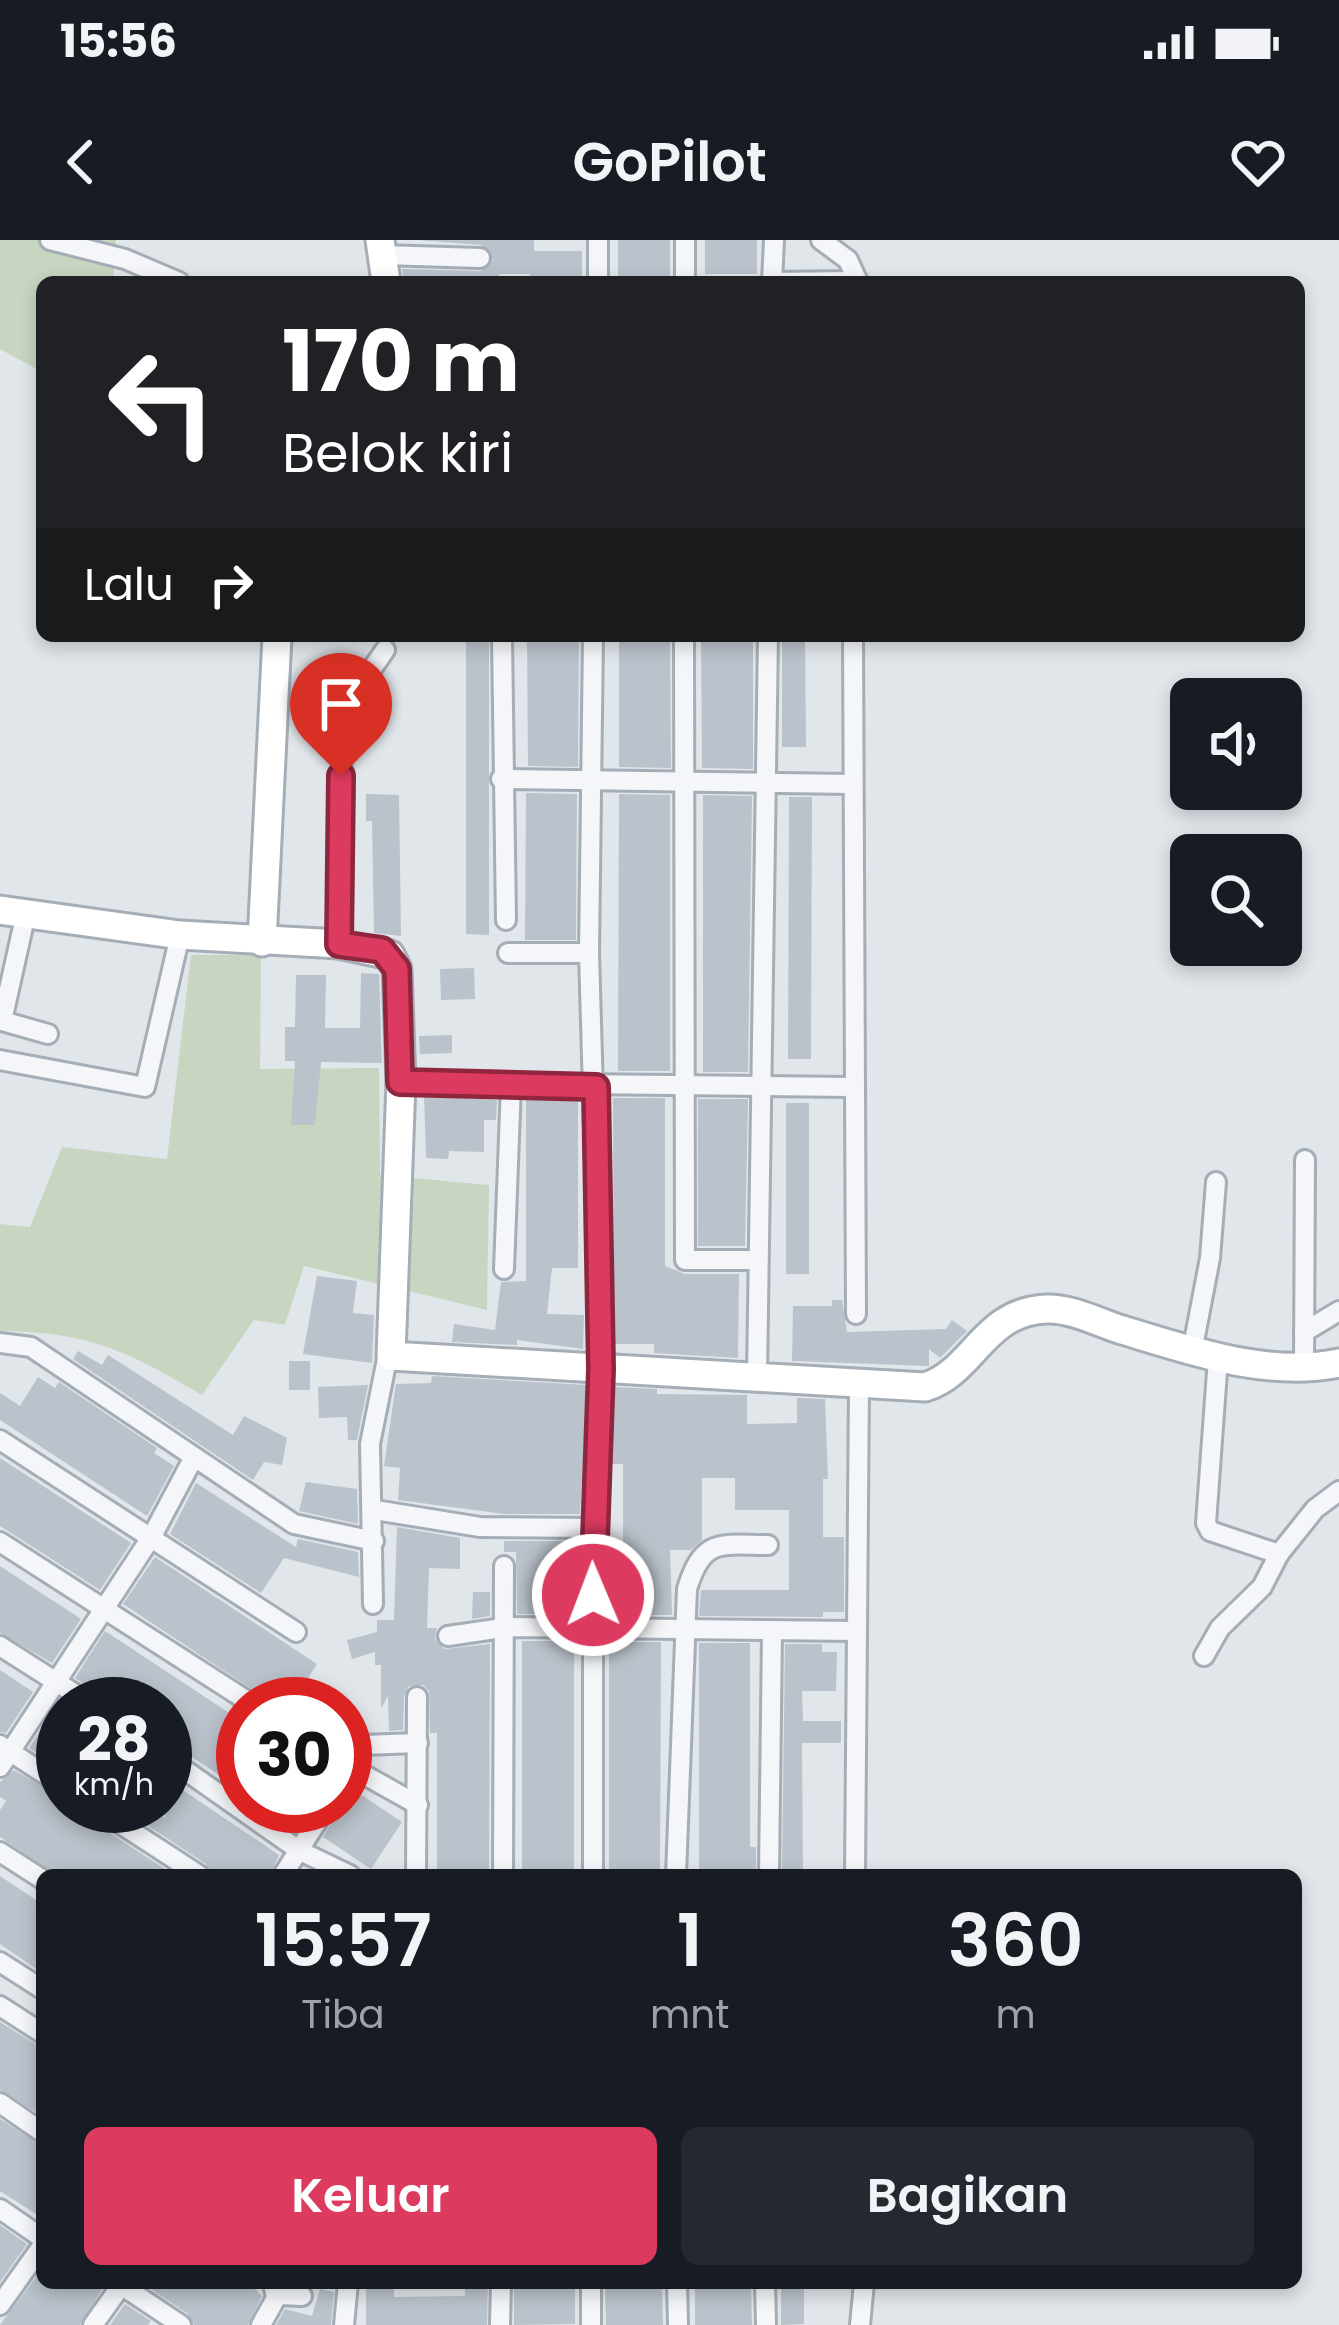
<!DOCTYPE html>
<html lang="id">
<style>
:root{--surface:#171b24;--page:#242831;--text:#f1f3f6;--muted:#9ea1a6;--accent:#dc3a5f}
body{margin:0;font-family:Poppins,sans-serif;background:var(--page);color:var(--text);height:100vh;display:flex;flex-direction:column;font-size:45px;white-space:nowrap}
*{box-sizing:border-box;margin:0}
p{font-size:39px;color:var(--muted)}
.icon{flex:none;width:66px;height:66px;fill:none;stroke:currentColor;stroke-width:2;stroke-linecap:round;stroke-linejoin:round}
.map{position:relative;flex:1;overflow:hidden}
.sheet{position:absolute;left:36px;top:1629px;width:1266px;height:420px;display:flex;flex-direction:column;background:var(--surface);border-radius:18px;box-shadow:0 6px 18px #0003}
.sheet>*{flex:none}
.top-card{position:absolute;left:36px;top:36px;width:1269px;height:366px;border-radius:18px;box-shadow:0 6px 18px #0003;background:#202124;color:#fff;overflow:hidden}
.tools{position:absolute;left:1170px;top:438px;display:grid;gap:24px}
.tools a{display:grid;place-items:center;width:132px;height:132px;border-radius:18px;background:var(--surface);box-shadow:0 6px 18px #0003;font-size:60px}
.speed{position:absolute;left:36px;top:1437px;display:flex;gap:24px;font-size:60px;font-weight:700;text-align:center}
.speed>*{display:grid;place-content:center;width:156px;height:156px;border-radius:50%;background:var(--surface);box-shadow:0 6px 18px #0003;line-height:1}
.speed small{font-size:30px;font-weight:400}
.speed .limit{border:18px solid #d22;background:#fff;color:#111}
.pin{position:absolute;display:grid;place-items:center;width:102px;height:102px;color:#fff;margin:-123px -51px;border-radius:50% 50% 50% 0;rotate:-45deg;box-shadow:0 0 12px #0007}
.pin .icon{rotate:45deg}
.me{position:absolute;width:132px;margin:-66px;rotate:359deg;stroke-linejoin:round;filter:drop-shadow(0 0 9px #0008)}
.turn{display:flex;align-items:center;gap:42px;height:252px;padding:0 48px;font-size:54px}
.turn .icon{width:156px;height:156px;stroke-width:2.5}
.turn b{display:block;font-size:84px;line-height:102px}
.then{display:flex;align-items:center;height:114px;padding:0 48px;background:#0003;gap:24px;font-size:45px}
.eta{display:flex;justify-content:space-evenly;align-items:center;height:204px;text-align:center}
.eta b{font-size:72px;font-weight:600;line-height:84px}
.cta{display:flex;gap:24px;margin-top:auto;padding:24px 48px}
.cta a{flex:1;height:138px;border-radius:18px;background:var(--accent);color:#fff;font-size:48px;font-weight:600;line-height:138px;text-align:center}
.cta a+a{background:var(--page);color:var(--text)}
.status{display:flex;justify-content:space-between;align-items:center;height:84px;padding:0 60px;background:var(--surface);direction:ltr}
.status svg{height:33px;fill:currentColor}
header{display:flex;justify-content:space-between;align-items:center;height:156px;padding:0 48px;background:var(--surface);font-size:54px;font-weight:600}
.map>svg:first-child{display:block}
.green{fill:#c8d6c1}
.building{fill:#bac2cb}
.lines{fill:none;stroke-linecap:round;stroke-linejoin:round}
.street-casing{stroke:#a5adb6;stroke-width:24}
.secondary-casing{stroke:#a5adb6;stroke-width:33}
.street{stroke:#f4f6f9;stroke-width:18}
.secondary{stroke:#fff;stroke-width:27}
.route-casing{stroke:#8f263e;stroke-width:30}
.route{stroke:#dc3a5f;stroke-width:21}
</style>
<div class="status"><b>15:56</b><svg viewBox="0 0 49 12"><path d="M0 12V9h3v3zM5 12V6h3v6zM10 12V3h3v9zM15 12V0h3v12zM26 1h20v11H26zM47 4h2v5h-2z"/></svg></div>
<header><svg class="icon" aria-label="back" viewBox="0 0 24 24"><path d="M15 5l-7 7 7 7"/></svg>GoPilot<svg class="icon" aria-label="heart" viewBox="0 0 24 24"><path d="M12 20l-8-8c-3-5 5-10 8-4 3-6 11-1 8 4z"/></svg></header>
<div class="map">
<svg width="1339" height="2085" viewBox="0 0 1339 2085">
<rect width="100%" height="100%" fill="#e1e6eb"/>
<g class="green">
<polygon points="0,0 116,0 113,42 42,42 42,132 0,109"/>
<path d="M191,715H261L260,829L379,828L380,935L489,945L487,1070L304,1026L285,1085L254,1080L202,1155C127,1111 90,1092 0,1091V984L30,987L62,907L167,919Z"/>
</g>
<g class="building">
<polygon points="418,0 534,0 534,11 582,11 582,41 530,41 530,34 499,34 499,42 404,42 402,29 481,31 493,20 482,5"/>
<rect x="618" y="0" width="52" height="38"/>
<rect x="705" y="0" width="52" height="34"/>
<polygon points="466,396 489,396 489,695 466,694"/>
<polygon points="527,396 579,396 578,527 528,526"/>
<polygon points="619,396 670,396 671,528 619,527"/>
<polygon points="701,396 753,396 753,529 702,528"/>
<polygon points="782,396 805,396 806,507 782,507"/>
<polygon points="526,553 577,554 576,700 525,700"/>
<polygon points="366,554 399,555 401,696 374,693 372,581 366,581"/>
<polygon points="619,554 670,555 670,831 618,831"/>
<polygon points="703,555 752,556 748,832 703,832"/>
<polygon points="789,557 812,557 811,819 788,819"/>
<polygon points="474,728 475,759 441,760 440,729"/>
<polygon points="361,733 379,734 382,823 321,822 315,885 291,885 295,821 285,821 285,787 295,787 296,735 326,735 325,788 360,788"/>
<polygon points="452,795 452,813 420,814 419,796"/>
<polygon points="424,856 497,860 496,880 484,880 484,912 449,911 448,919 426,918"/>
<polygon points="526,857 578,857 578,1028 552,1028 547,1074 584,1075 583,1109 517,1100 517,1105 452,1102 454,1084 495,1090 501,1042 526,1041"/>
<polygon points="613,858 665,858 665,1026 685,1034 739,1034 738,1118 654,1113 654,1104 614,1104"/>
<polygon points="698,859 748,859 745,1006 698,1006"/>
<rect x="786" y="863" width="23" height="171"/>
<polygon points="317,1036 357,1041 353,1073 374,1075 372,1123 303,1114"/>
<polygon points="832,1060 842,1060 847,1092 946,1089 952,1080 967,1091 940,1118 929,1109 929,1126 792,1121 793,1066 832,1066"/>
<polygon points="78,1111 102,1125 108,1115 233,1195 244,1176 287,1198 282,1225 264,1222 253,1240 73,1119"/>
<rect x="289" y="1121" width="21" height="29"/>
<polygon points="432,1136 587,1145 580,1274 505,1274 398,1260 400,1228 384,1226 396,1144 431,1143"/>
<polygon points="38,1137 55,1148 59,1142 157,1208 154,1213 174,1226 147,1276 0,1180 0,1153 20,1166"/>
<polygon points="368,1145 357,1200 348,1200 347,1177 319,1178 318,1147"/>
<polygon points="614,1147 657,1149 657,1154 747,1155 747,1184 797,1183 797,1158 825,1159 828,1239 823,1239 823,1297 844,1297 844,1372 823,1372 823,1377 699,1376 701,1350 789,1350 789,1270 735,1270 735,1238 702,1238 702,1300 691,1310 670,1310 672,1375 612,1375 609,1330 623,1330 623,1224 610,1224"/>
<polygon points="0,1218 131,1303 100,1350 0,1286"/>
<polygon points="306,1242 357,1249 358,1284 299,1271"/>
<polygon points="196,1243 296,1307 298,1299 358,1312 359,1337 284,1318 261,1353 170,1294"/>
<polygon points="397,1287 460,1298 460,1329 429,1328 427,1388 437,1388 435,1399 444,1409 490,1404 489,1635 437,1635 437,1493 430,1493 429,1451 423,1445 409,1446 404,1456 403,1490 389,1491 388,1456 381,1468 381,1425 375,1425 375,1412 352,1419 347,1400 377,1392 377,1380 394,1380"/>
<polygon points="504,1301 580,1301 578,1374 517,1374 516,1312 504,1312"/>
<polygon points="155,1317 317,1424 299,1452 316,1464 274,1464 123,1364"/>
<polygon points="0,1326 81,1379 52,1423 0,1393"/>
<polygon points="473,1352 490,1352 490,1376 472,1379"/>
<polygon points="105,1391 243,1482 243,1551 165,1499 165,1464 112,1464 75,1438"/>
<rect x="522" y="1401" width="52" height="234"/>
<polygon points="609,1402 661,1402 660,1635 609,1635"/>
<polygon points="699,1403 750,1403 750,1607 756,1607 756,1635 699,1635"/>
<polygon points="785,1404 822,1404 822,1412 837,1412 836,1451 802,1451 803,1481 841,1481 841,1503 802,1503 803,1635 782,1635"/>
<polygon points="0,1430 33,1452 6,1493 0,1492"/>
<polygon points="57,1465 63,1469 63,1530 29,1508"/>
<polygon points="14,1530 63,1559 63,1566 80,1566 86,1577 174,1635 56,1635 0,1597 0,1570 6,1561 0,1557 0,1542"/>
<polygon points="165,1538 279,1615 270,1635 212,1635 206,1624 118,1566 147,1566 165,1578"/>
<polygon points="351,1548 402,1582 371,1629 323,1597"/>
<polygon points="266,1566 308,1566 310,1567 298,1587"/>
<polygon points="0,1636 42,1664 42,1733 0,1704"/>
<polygon points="0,1782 42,1808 42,1876 0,1850"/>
<polygon points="0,1879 42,1905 42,1978 0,1951"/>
<polygon points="0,1985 27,2004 0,2042"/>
<polygon points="42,2029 42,2043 106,2043 80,2085 0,2085"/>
<polygon points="142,2043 249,2043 262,2056 248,2085 194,2085 188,2074"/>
<polygon points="465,2043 488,2043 487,2085 366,2085 366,2048 394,2048 394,2057 465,2056"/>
<polygon points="514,2043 575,2043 575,2084 514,2085"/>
<polygon points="605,2043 662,2043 663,2085 606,2085"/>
<polygon points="695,2043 751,2043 752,2085 695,2085"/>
<polygon points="781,2043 804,2043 804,2084 781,2085"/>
<polygon points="320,2049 334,2052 331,2085 276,2085 285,2069 312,2076"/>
<polygon points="125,2064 151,2081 148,2085 110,2085"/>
</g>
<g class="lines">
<g class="street-casing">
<g id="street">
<polyline points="50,0 125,19 179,42"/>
<polyline points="598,0 598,42"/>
<polyline points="685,0 685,42"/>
<polyline points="821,0 848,20 858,42"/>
<polyline points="382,15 480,18"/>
<polyline points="771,42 858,41"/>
<polyline points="772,42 774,0"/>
<polyline points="502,396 506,680"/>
<polyline points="684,396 685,1020 758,1020"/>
<polyline points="853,396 856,1074"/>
<polyline points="501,539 851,544"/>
<polyline points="26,673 2,781 48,794"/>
<polyline points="339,704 342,493 352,458 385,410"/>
<polyline points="508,713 589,713"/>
<polyline points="0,820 145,847 180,695"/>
<polyline points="401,842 851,847"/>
<polyline points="504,1029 511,845"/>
<polyline points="1304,1092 1339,1071"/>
<polyline points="0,1103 31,1107 294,1284 374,1301"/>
<polyline points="1192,1112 1210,1018 1216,942"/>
<polyline points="1218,1118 1206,1283 1210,1291 1279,1314 1315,1269 1339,1251"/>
<polyline points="1304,1125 1305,920"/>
<polyline points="757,1137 768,396"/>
<polyline points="0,1200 296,1392"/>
<polyline points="375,1270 480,1287 593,1288"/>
<polyline points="0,1302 252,1464"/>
<polyline points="373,1364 370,1204 388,1114"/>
<polyline points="448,1396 510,1387 856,1391"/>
<polyline points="0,1406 91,1464"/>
<polyline points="1204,1416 1220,1388 1262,1347 1279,1314"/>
<polyline points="0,1505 63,1546"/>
<polyline points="165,1516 300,1611 350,1635"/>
<polyline points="345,1524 418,1565"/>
<polyline points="0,1527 152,1296 194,1217"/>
<polyline points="345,1536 363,1505 418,1503"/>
<polyline points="93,1566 199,1635"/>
<polyline points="0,1612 42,1639"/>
<polyline points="283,1635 327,1566"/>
<polyline points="416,1635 417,1457"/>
<polyline points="503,1635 504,1326"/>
<polyline points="593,1635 593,1288 601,1129 589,713 593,396"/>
<path d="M676,1635L687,1349C703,1297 720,1305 768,1305"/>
<polyline points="769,1635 772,1392"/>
<polyline points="855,1635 859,1145"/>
<polyline points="0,1722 42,1749"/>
<polyline points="0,1766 42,1793"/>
<polyline points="0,1863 42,1892"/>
<polyline points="0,1969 42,1998"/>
<polyline points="591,2043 591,2085"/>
<polyline points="677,2043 678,2085"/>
<polyline points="765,2043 766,2085"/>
<polyline points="121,2045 181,2085"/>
<polyline points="277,2055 302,2056"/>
<polyline points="0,2065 42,2006"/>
<polyline points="93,2085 123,2043"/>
<polyline points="261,2085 276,2058 273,2043"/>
<polyline points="344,2085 348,2043"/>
<polyline points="500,2085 501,2043"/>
<polyline points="860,2085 864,2043"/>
</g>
</g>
<g class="secondary-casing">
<g id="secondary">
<polyline points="380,0 386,42"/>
<path d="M0,670L180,695L339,704L390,715L397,729L401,842L391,1116L925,1147C974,1132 983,1071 1047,1069C1070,1068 1098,1082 1119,1089C1189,1110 1265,1138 1339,1123"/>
<polyline points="262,702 277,396"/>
</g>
</g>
<use href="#street" class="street"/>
<use href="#secondary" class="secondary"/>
</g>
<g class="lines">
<g class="route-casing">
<polyline id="route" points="341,536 339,704 382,710 397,729 400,842 596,847 601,1129 593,1355"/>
</g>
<use href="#route" class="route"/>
</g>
</svg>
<div class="tools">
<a><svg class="icon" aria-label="sound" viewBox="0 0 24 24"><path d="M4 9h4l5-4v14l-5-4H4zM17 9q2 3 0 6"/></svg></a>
<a><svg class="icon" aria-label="search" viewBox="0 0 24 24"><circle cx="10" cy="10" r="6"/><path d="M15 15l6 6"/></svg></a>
</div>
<div class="speed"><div>28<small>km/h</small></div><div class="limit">30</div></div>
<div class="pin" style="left:341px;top:536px;background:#d93025"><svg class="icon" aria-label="arrive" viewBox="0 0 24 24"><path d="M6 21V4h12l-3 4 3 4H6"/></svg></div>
<svg class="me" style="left:593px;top:1355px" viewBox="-20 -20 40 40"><circle r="17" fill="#dc3a5f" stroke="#fff" stroke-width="3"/><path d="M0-11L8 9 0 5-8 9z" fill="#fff"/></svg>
<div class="top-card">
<div class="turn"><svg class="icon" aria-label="left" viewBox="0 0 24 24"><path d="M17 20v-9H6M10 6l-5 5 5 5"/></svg><div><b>170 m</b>Belok kiri</div></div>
<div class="then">Lalu<svg class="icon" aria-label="right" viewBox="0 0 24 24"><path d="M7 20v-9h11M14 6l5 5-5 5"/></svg></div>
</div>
<section class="sheet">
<div class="eta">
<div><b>15:57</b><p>Tiba</p></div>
<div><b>1</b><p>mnt</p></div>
<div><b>360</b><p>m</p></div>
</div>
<div class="cta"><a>Keluar</a><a>Bagikan</a></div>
</section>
</div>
